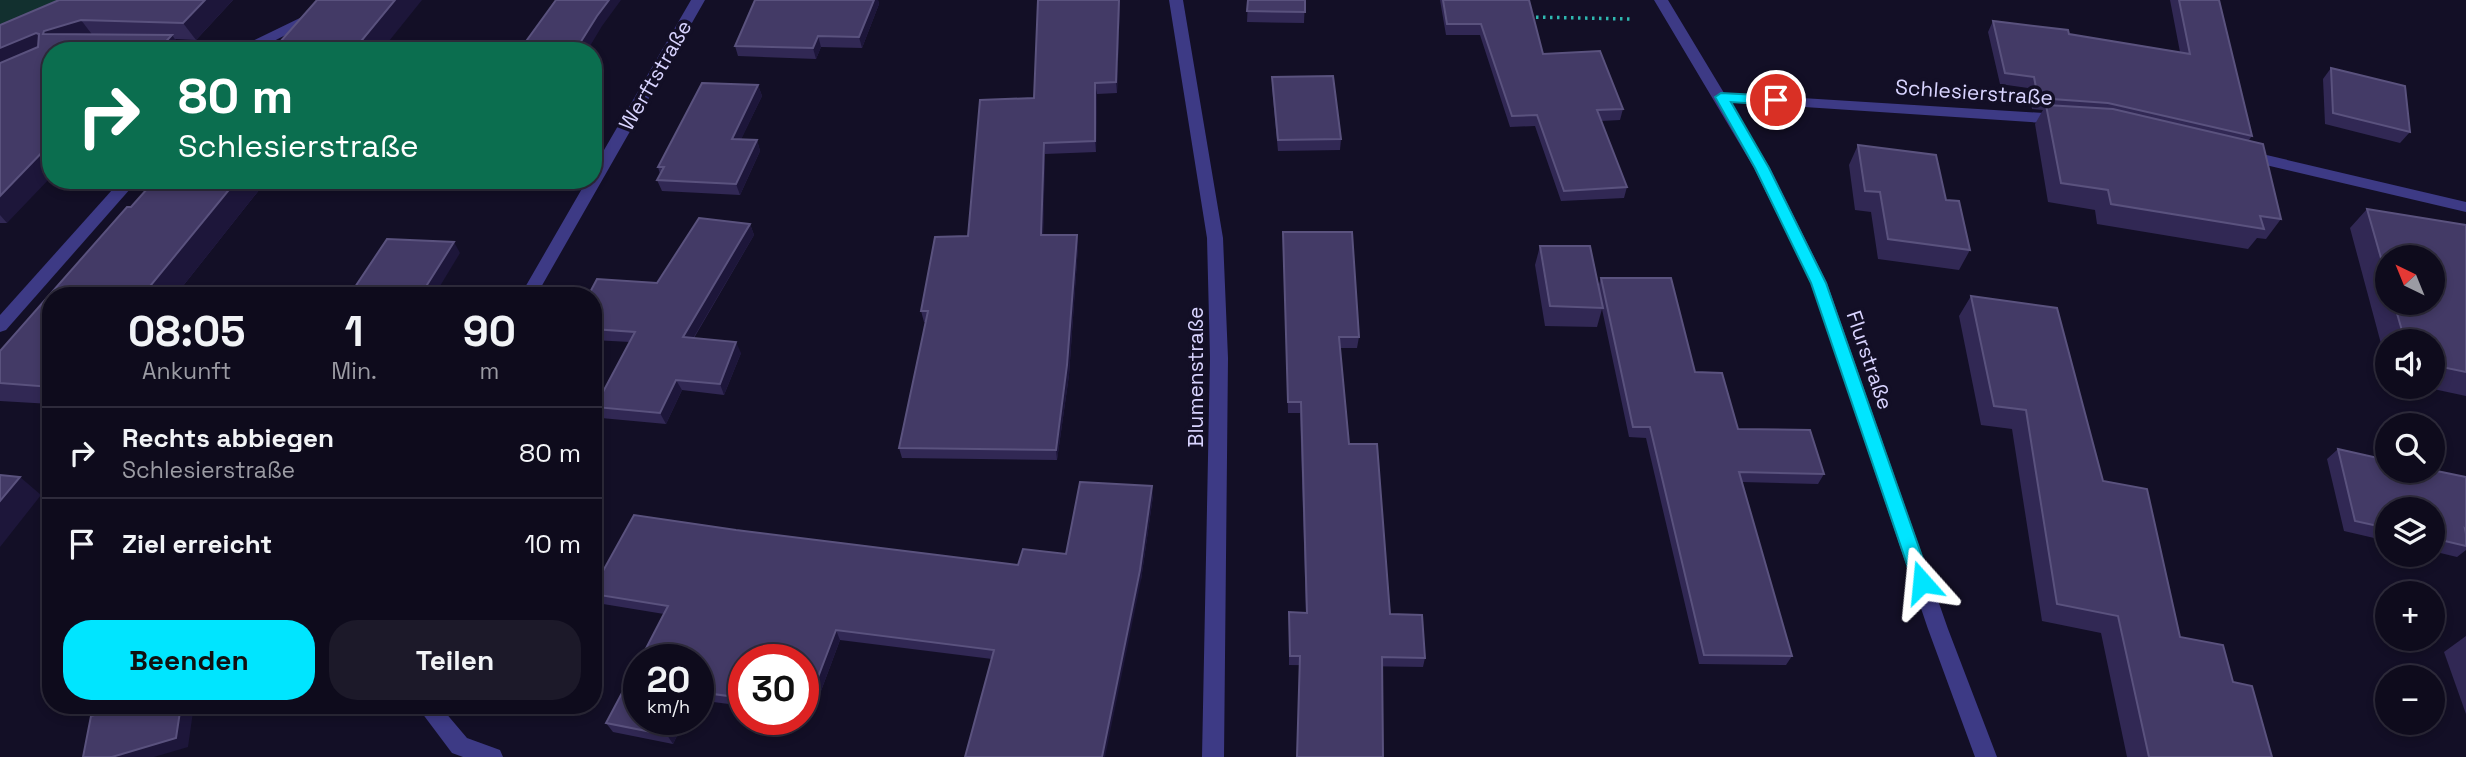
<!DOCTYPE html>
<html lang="de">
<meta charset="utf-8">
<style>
:root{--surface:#0e0b1c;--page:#1c1929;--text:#f1f3f6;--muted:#9b9ba3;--line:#2e2b3b;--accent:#00e5ff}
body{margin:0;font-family:"Space Grotesk",sans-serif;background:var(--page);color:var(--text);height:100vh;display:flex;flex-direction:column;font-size:26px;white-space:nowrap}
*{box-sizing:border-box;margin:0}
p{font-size:23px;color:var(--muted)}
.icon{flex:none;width:38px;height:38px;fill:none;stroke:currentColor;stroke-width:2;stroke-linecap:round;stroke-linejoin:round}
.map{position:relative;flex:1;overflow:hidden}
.drawer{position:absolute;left:42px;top:287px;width:560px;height:427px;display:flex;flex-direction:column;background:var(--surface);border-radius:28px;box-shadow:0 4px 10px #0003,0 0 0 2px var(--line)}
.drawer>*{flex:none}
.top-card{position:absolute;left:42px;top:42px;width:560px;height:147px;border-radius:28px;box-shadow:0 4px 10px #0003,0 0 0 2px var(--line);background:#0b6e4f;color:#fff;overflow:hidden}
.needle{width:46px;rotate:317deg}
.buttons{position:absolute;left:2375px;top:245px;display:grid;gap:14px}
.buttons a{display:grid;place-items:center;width:70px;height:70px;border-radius:50%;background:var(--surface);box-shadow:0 4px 10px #0003,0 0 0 2px var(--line);font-size:35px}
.speed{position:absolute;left:623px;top:644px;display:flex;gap:14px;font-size:35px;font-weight:700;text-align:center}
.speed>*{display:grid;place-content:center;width:91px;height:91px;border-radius:50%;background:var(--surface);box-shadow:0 4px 10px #0003,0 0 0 2px var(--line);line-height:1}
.speed small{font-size:18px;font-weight:400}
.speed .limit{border:10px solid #d22;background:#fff;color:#111}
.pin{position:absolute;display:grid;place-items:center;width:60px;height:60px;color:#fff;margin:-30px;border:4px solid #fff;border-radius:50%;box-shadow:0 2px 7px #0007}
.me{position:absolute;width:77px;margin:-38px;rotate:342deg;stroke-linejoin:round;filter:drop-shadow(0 0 5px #0008)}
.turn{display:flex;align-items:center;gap:24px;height:147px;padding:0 21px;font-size:32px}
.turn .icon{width:91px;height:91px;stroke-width:2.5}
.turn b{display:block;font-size:49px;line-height:60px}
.eta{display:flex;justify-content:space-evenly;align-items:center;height:119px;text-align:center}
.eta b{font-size:42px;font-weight:600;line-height:49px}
.action{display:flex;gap:14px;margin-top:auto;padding:14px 21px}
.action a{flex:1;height:80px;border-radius:28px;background:var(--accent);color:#111;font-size:28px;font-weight:600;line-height:80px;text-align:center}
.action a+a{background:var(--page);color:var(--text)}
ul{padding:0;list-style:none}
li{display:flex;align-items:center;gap:21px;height:91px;padding:0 21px;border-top:2px solid var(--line)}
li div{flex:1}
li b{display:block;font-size:26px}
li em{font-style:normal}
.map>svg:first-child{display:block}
.green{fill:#12302f}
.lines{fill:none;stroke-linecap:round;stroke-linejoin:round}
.path{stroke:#2fb8b0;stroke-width:3.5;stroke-dasharray:2.5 4.5;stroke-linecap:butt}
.street{fill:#3d3a85;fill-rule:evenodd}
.wall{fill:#312854;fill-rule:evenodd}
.shaded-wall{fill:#1d163a}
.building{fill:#433a66;stroke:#5a527e;stroke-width:2}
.route{fill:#00e5ff;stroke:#0095a6;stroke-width:2}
.labels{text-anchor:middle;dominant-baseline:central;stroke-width:7;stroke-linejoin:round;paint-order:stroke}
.street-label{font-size:21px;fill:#d9d4ff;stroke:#130f26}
</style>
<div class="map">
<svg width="2466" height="757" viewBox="0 0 2466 757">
<rect width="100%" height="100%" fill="#130f26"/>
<polygon class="green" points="0,0 106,0 0,47"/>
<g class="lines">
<polyline class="path" points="1529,17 1632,19"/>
<g class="street">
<polygon points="337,0 355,0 254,51 157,49 150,45 157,41 246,44"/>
<polygon points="691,0 705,0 536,296 520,296 587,180 593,180 593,169"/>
<polygon points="1169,0 1183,0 1223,238 1228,358 1224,757 1202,757 1210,358 1207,238"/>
<polygon points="1654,0 1668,0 1724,93 2060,114 2067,119 2060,124 1730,102 1770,168 1827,283 1948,629 1997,757 1975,757 1928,629 1811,283 1754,168"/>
<polygon points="2245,150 2466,202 2466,212 2240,159 2237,155"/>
<polygon points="121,180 138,180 6,330 0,332 0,315"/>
<polygon points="416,705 439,705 467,738 500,750 503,757 463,757 452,753"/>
</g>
</g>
<g class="wall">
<polygon points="233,0 196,40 175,39 183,51 51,51 7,223 0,223 0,25"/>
<polygon points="874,0 878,0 879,4 862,48 821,47 816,59 738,56 735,46"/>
<polygon points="1120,0 1117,93 1097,94 1096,152 1045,154 1043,235 1077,235 1078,246 1069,375 1057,460 902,458 899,448 926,322 924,322 921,311 968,236 1034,98"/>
<polygon points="1248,0 1305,0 1304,23 1247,22"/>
<polygon points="1440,0 1529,0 1543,54 1623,109 1620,120 1601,121 1627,187 1624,198 1561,201 1535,126 1510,127 1480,35 1446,35"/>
<polygon points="2170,0 2219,0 2252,136 2249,140 2281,219 2266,239 2257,238 2248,249 2097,224 2095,210 2048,202 2035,124 2043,110 2032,109 2028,88 2000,84 1988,32 1993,21 2180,52"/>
<polygon points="2331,68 2410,132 2400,143 2325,124 2323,79"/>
<polygon points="1272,77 1341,139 1340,150 1278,151 1272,88"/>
<polygon points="758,85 762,96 741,139 757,140 760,151 740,195 662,191 657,180 660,174 658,167"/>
<polygon points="1858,145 1946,200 1970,250 1959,270 1878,259 1871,212 1855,210 1849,165"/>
<polygon points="155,180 267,180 175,296 51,296 51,404 0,401 0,383 8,384 0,383 0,351 127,207 131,207"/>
<path d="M2367,209L2466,225V396L2424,387H2432V341H2387V366L2350,228ZM2387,257L2432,303H2387Z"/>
<polygon points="750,224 754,235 694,338 741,353 724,395 682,390 666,424 601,418 595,407 630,342 593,340 593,296 657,283"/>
<polygon points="1283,232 1359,337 1357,348 1340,348 1349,444 1390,614 1425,658 1423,667 1289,665 1289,612 1306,613 1300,413 1288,413"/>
<polygon points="1540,246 1598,287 1601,278 1695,372 1738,429 1824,474 1818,484 1742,482 1792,656 1786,665 1699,664 1646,438 1629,437 1602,309 1597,327 1545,326 1535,265"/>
<polygon points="1971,296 2103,481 2180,637 2233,682 2272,757 2127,757 2101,633 2042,621 2012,429 1981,425 1959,316"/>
<polygon points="2338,449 2466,477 2466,550 2457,557 2432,551 2432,509 2387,509 2387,541 2344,531 2327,459"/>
<polygon points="1153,496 1141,580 992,659 840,640 812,715 803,714 803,660 744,660 744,706 698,700 698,660 664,614 597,603 593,597 593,589 736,530 1018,565 1066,554"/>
<polygon points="2466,636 2466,714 2444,652"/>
<polygon points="639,719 685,719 673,744 613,732 606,723"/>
</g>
<g class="shaded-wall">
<polygon points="205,0 233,0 196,40 183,23"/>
<polygon points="395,0 422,0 381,51 353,51"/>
<polygon points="609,0 621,0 602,26 587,51 575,51 597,16"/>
<polygon points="874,0 878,0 879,4 862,48 859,37"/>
<polygon points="1119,0 1120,0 1117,93 1116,82"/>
<polygon points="81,20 94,37 43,34 44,31"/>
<polygon points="36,33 50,51 0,72 0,48"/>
<polygon points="172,35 183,51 157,51"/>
<polygon points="818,36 821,47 816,59 813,48"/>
<polygon points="1095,83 1097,94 1096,152 1095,141"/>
<polygon points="758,85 762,96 736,150 732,139"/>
<polygon points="757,140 760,151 740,195 736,184"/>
<polygon points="51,143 51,177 7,223 0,215 0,196"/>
<polygon points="1044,143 1045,154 1043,246 1041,235"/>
<polygon points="237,180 267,180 175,296 142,296"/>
<polygon points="750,224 754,235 688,347 683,337"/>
<polygon points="1077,235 1078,246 1069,375 1057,460 1056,450"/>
<polygon points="454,242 460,253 434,296 420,296"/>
<polygon points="736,342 741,353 724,395 720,384"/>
<polygon points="676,380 682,390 666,424 660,413"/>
<polygon points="20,477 41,495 0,547 0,501"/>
<polygon points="1152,486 1153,496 1141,580 1105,757 1102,757"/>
<polygon points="836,630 840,640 812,715 807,706"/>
<polygon points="181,705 194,705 188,747 154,757 112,757"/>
<polygon points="674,719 685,719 673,744 667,735"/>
</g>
<g class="building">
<polygon points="59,0 205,0 183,23 81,20 44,31 43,34 172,35 157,51 51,51 51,143 0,196 0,63 38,47 39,34 36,33 0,48 0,25"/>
<polygon points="317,0 395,0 353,51 272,51"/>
<polygon points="556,0 609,0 597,16 575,51 519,51"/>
<polygon points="755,0 874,0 859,37 818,36 813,48 735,46"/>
<polygon points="1038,0 1119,0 1116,82 1095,83 1095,141 1044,143 1041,235 1077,235 1067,365 1056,450 899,448 928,311 921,311 935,237 968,236 980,100 1034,98"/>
<polygon points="1248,0 1305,0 1305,12 1247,11"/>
<polygon points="1443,0 1529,0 1543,54 1600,51 1623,109 1597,110 1627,187 1564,191 1537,115 1512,116 1481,24 1447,24"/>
<polygon points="2179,0 2219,0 2252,136 2108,103 2038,98 2034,77 2005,73 1993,21 2068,30 2069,34 2190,54"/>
<polygon points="2331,68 2405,86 2410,132 2333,113"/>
<polygon points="1333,76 1341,139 1278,140 1272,77"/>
<polygon points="702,83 758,85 732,139 757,140 736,184 657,180 664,167 658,167"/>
<polygon points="2046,105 2113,109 2263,144 2281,219 2260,216 2264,229 2111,204 2108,190 2061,183"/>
<polygon points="1858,145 1936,155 1946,200 1959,201 1970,250 1888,239 1880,192 1865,191"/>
<polygon points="155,180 237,180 142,296 51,296 51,387 0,383 0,351 127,207 131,207"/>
<polygon points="2367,209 2466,225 2466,372 2432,365 2432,341 2405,341 2394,303 2432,303 2432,257 2387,257 2387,279"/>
<polygon points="699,218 750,224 683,337 736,342 720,384 676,380 660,413 595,407 635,332 593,329 593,296 588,296 597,279 657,283"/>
<polygon points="1283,232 1352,232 1359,337 1339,337 1349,444 1377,444 1390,614 1422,615 1425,658 1382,657 1383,757 1297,757 1300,656 1290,656 1289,612 1307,613 1301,402 1288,402"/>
<polygon points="387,239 454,242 420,296 349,296"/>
<polygon points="1540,246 1590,246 1603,308 1550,306"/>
<polygon points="1601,278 1671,278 1695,372 1722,373 1738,429 1810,430 1824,474 1739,472 1792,656 1704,655 1650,427 1633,427"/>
<polygon points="1971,296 2057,308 2103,481 2147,489 2180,637 2223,645 2233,682 2252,686 2272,757 2149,757 2118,616 2057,604 2026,410 1994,406"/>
<polygon points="2338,449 2387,460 2387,471 2432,471 2432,470 2466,477 2466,530 2465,529 2466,534 2466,546 2432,538 2432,509 2387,509 2387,528 2355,521"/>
<polygon points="0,475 20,477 0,501"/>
<polygon points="1080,482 1152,486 1140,570 1102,757 965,757 994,650 836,630 807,706 803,706 803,660 744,660 744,698 698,692 698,660 640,660 668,606 593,594 593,589 634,515 736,530 1018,565 1023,549 1066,554"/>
<polygon points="639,661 639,719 674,719 667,735 606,723"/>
<polygon points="129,705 181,705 176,738 112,757 83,757 91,716"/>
</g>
<polygon class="route" points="1721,93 1776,96 1782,100 1776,105 1731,102 1769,168 1826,283 1931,582 1928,588 1922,590 1916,588 1913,582 1811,283 1755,168 1715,97"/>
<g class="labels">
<g class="street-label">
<text transform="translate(655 75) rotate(-60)">Werftstraße</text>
<text transform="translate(1974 92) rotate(4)">Schlesierstraße</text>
<text transform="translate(1870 360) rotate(71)">Flurstraße</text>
<text transform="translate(1195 377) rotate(-90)">Blumenstraße</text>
</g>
</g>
</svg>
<div class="buttons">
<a><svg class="needle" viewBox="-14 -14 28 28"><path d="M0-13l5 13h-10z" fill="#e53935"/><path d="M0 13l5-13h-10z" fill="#9b9ba3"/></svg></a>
<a><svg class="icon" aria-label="sound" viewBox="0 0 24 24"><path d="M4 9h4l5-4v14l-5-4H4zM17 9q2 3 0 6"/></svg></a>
<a><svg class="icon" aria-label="search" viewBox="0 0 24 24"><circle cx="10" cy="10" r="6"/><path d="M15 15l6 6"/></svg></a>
<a><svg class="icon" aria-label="layers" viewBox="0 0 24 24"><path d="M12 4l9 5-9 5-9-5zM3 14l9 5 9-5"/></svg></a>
<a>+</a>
<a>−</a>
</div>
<div class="speed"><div>20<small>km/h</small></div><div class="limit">30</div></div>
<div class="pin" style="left:1776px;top:100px;background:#d93025"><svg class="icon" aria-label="arrive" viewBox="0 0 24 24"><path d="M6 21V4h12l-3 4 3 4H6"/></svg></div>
<svg class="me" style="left:1922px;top:582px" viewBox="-20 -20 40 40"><path d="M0-17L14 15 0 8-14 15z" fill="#00e5ff" stroke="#fff" stroke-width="4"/></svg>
<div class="top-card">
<div class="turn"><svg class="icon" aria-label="right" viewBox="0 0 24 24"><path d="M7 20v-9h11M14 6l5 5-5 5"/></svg><div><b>80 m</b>Schlesierstraße</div></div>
</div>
<section class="drawer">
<div class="eta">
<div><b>08:05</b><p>Ankunft</p></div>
<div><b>1</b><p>Min.</p></div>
<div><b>90</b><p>m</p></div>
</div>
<ul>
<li><svg class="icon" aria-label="right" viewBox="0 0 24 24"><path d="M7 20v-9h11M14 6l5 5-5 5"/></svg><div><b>Rechts abbiegen</b><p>Schlesierstraße</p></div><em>80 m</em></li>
<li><svg class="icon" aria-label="arrive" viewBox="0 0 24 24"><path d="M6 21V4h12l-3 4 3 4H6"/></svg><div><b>Ziel erreicht</b></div><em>10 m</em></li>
</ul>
<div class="action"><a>Beenden</a><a>Teilen</a></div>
</section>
</div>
